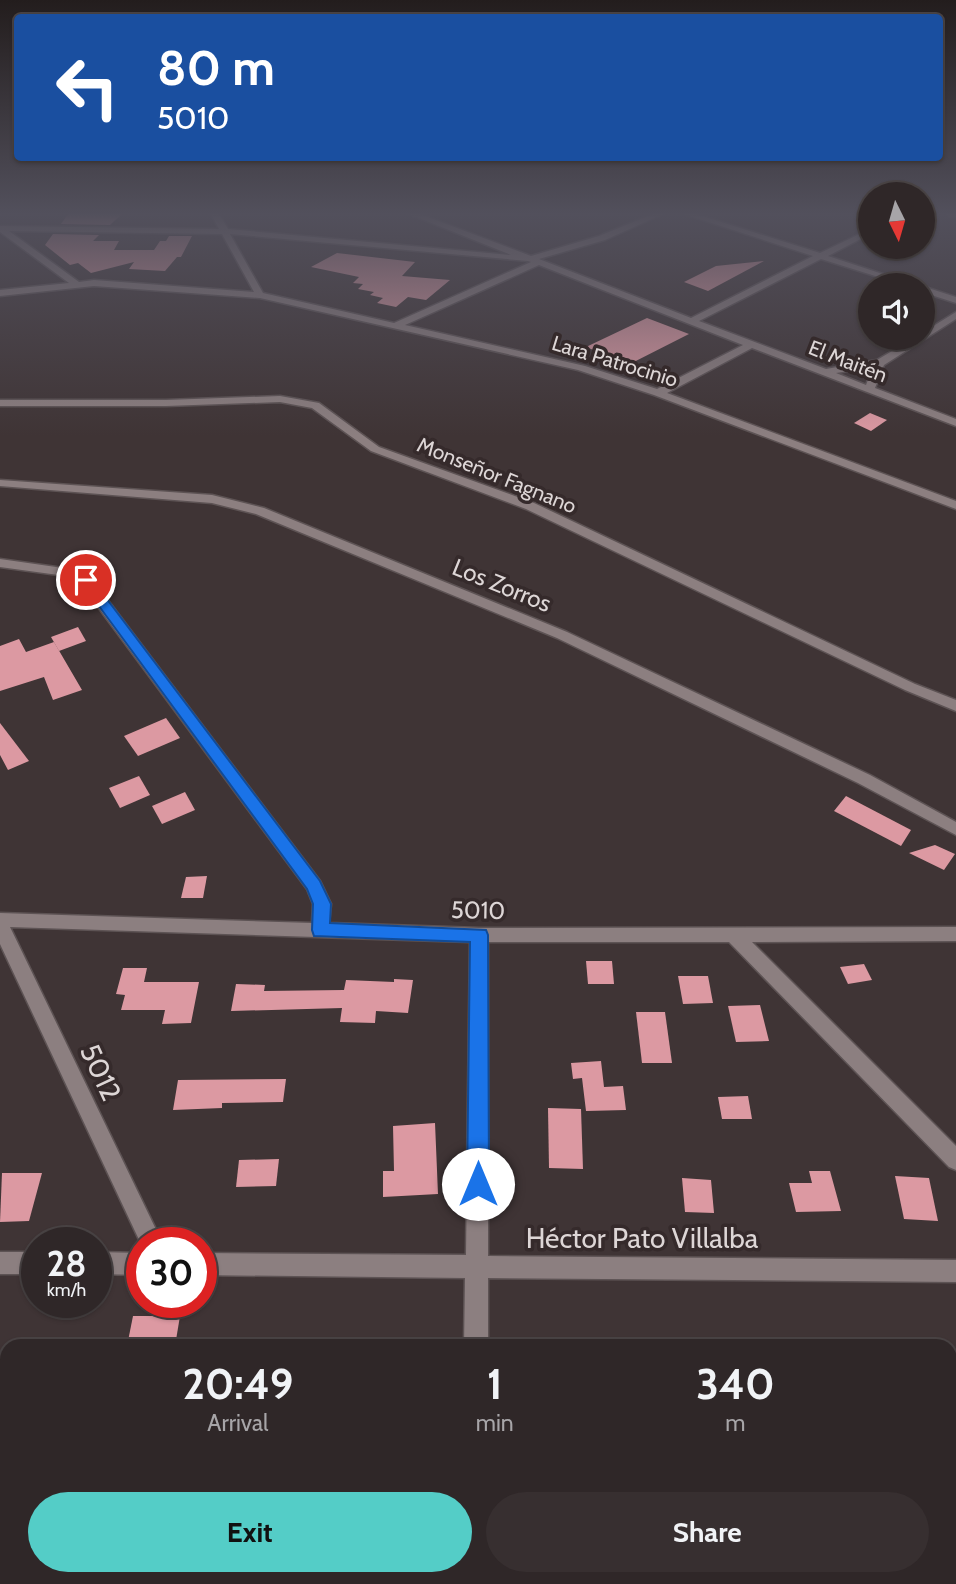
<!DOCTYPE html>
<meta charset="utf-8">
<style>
:root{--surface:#2f2728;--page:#372f30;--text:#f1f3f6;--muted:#a7a5a8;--line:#4a4445;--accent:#54cdc7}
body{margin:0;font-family:Cabin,sans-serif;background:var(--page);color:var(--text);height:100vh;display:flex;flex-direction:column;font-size:26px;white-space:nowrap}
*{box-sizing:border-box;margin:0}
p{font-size:23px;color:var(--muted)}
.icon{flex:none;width:38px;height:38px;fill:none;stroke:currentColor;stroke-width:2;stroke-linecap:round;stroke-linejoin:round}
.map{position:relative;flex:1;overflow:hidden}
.details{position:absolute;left:0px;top:1339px;width:957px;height:247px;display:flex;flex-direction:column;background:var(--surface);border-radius:21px 21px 0 0;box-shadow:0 2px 5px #0004,0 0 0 2px var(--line)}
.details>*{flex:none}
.hud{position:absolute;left:14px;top:14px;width:929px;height:147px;border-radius:7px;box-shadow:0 2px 5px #0004,0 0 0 2px var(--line);background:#1a4fa0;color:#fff;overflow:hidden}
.needle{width:46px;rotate:175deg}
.controls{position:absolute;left:858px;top:182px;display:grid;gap:14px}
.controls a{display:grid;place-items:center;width:77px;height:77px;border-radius:50%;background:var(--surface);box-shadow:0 2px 5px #0004,0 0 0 2px var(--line);font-size:35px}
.speed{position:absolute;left:21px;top:1227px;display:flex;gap:14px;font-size:35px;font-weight:700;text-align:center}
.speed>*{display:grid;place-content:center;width:91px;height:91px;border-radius:50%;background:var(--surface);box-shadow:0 2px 5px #0004,0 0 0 2px var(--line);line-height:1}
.speed small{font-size:18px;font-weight:400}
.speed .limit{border:10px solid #d22;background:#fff;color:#111}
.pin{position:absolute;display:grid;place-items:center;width:60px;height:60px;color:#fff;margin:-30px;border:4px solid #fff;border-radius:50%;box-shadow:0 2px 7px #0007}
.me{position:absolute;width:77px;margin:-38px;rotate:0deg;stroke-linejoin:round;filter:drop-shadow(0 0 5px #0008)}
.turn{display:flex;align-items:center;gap:24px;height:147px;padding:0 28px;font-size:32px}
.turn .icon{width:91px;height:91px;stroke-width:2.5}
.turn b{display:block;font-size:49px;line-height:60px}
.eta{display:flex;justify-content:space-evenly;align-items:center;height:119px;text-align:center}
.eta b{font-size:42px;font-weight:800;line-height:49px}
.cta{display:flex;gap:14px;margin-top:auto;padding:14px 28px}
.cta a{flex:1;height:80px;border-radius:42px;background:var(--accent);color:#111;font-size:28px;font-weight:800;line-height:80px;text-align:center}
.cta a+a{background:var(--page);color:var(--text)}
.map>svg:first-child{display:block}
.building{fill:#dc99a2}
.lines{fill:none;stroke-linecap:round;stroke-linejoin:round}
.street-casing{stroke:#5d5354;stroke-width:3}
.street{fill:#8c7f80;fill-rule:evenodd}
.route{fill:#1a73e8;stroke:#114b97;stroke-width:2}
.labels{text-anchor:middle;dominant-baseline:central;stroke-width:7;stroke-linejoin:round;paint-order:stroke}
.far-street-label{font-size:21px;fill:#ddd6d6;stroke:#352a2b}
.street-label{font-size:24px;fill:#ddd6d6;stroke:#352a2b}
.near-street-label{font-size:28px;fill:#ddd6d6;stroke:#352a2b}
</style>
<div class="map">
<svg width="956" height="1584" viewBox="0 0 956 1584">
<rect width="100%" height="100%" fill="#3f3435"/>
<g class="building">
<polygon points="68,214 122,214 110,225 61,224"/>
<polygon points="53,234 99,235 93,241 119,241 114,250 154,250 160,241 166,241 169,236 192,236 181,257 177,257 165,271 129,269 134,262 91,273 78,263 70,265 45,245"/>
<polygon points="337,253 415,262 402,276 450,280 426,300 408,297 396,307 377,303 383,298 370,295 374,292 358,289 363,284 353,283 359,277 311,267"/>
<polygon points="764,261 708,291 684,282 716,266"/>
<polygon points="647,318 689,334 620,369 602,361 611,357 586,347"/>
<polygon points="870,413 887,420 871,431 854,423"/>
<polygon points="78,627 86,641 59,651 51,637"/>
<polygon points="19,639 26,652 54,642 82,690 53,700 44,677 0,691 0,646"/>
<polygon points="166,718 180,738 138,756 124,736"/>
<polygon points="0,723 29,761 8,770 0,755"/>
<polygon points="139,776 150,795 120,808 109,788"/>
<polygon points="185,792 195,810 162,824 152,806"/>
<polygon points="846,796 911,830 901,846 834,811"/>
<polygon points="935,845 955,854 944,870 909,853"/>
<polygon points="207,876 203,898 181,898 186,877"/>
<polygon points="586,961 612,961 614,984 588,984"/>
<polygon points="864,964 872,980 848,984 840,967"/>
<polygon points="123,968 147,968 144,982 199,982 191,1023 162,1024 165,1010 121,1010 125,995 116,994"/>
<polygon points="678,976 708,976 713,1003 683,1004"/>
<polygon points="394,979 413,980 408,1013 376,1011 375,1023 340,1022 342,1008 231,1011 236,984 265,985 264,991 344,990 346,980 394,982"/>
<polygon points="760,1005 769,1041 736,1042 728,1006"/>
<polygon points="636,1012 665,1012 672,1063 642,1063"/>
<polygon points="601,1061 604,1087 623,1086 626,1110 586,1111 582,1078 573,1079 571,1063"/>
<polygon points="286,1079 283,1102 222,1103 222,1108 173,1110 178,1080"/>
<polygon points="748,1096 752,1119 722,1119 718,1097"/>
<polygon points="548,1108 581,1109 583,1169 549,1168"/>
<polygon points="435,1123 438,1194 383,1197 383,1171 394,1171 393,1126"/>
<polygon points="279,1159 276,1186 236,1187 239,1160"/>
<polygon points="809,1171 830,1171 841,1211 796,1212 789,1183 812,1183"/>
<polygon points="2,1173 42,1173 29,1221 0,1222"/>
<polygon points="895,1176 929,1178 938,1221 904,1219"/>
<polygon points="682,1178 711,1180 714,1213 685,1212"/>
<polygon points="133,1316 180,1316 175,1346 127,1346"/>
</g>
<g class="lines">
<g class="street-casing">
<g id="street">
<path d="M211,214H219L228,229L511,255L409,214H420L531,256L599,236L653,214H663L605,240L539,259L691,318L813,256L684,214H696L820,253L870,229V234L828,256L916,285H904L821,259L699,321L826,369L877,360L914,338H922V333L956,312V319L884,365L875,388L956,419V426L752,348L667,393L956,501V509L654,395L578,370L260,298L94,286L0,296V290L69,283L0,232V226L219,229ZM9,231L222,234L254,292L94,280L79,282ZM230,234L528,261L531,262L394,323L263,293ZM539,265L743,345L657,389L585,366L405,325ZM873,367L866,385L836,373Z"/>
<polygon points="947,214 956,214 956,217 948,216"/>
<polygon points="922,286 956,297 956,303 922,292"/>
<polygon points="280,396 319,403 379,447 534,503 915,684 956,700 956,711 905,690 526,509 371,451 312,408 280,402 166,406 0,406 0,400 166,400"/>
<polygon points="0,480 212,495 264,508 567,632 870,775 956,822 956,835 858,783 557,638 256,514 212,503 0,486"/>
<polygon points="0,559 77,570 91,578 320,881 331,904 329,923 479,928 956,927 956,941 752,942 956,1146 956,1170 949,1167 729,942 488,942 488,1256 956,1260 956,1282 488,1278 488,1346 464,1346 465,1278 201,1275 201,1253 466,1255 470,942 10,927 162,1242 142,1242 142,1246 0,944 0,913 312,923 313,904 307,889 81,584 73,577 0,567"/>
<rect x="0" y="1252" width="37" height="22"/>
<polygon points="96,1252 142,1253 142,1275 96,1274"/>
<rect x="459" y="1578" width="26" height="6"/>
</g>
</g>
<use href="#street" class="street"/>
</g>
<linearGradient id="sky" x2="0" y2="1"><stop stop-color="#231d1d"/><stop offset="0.49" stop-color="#52505c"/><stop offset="1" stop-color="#52505c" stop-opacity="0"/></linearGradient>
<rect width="956" height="436" fill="url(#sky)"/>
<polygon class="route" points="86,577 91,578 320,881 331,904 330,923 486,930 488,935 489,1184 485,1191 478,1194 470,1191 467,1184 470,942 314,936 312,930 313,904 307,889 82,583 82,578"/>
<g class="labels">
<g class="far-street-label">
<text transform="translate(615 361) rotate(17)">Lara Patrocinio</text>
<text transform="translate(848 361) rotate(21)">El Maitén</text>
<text transform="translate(497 475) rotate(22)">Monseñor Fagnano</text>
</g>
<g class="street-label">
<text transform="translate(502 585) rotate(22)">Los Zorros</text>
<text transform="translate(478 910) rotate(1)">5010</text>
</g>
<g class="near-street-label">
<text transform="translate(101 1072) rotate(65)">5012</text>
<text x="642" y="1238">Héctor Pato Villalba</text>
</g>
</g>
</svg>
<div class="controls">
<a><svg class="needle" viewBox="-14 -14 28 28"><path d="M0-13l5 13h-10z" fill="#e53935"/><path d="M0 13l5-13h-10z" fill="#a7a5a8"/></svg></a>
<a><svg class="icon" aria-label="sound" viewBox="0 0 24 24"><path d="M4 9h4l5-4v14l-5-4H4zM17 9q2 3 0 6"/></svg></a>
</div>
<div class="speed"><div>28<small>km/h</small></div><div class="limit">30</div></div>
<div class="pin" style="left:86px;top:580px;background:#d93025"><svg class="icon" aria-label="arrive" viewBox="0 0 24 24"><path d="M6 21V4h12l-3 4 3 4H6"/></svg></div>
<svg class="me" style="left:478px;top:1184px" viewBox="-20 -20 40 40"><circle r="19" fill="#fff"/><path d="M0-13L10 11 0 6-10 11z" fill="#1a73e8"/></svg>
<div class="hud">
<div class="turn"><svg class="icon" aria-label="left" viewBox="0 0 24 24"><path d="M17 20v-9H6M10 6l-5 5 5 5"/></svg><div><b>80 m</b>5010</div></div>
</div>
<section class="details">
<div class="eta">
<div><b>20:49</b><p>Arrival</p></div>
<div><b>1</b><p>min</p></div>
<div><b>340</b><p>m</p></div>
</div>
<div class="cta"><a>Exit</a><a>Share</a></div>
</section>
</div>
